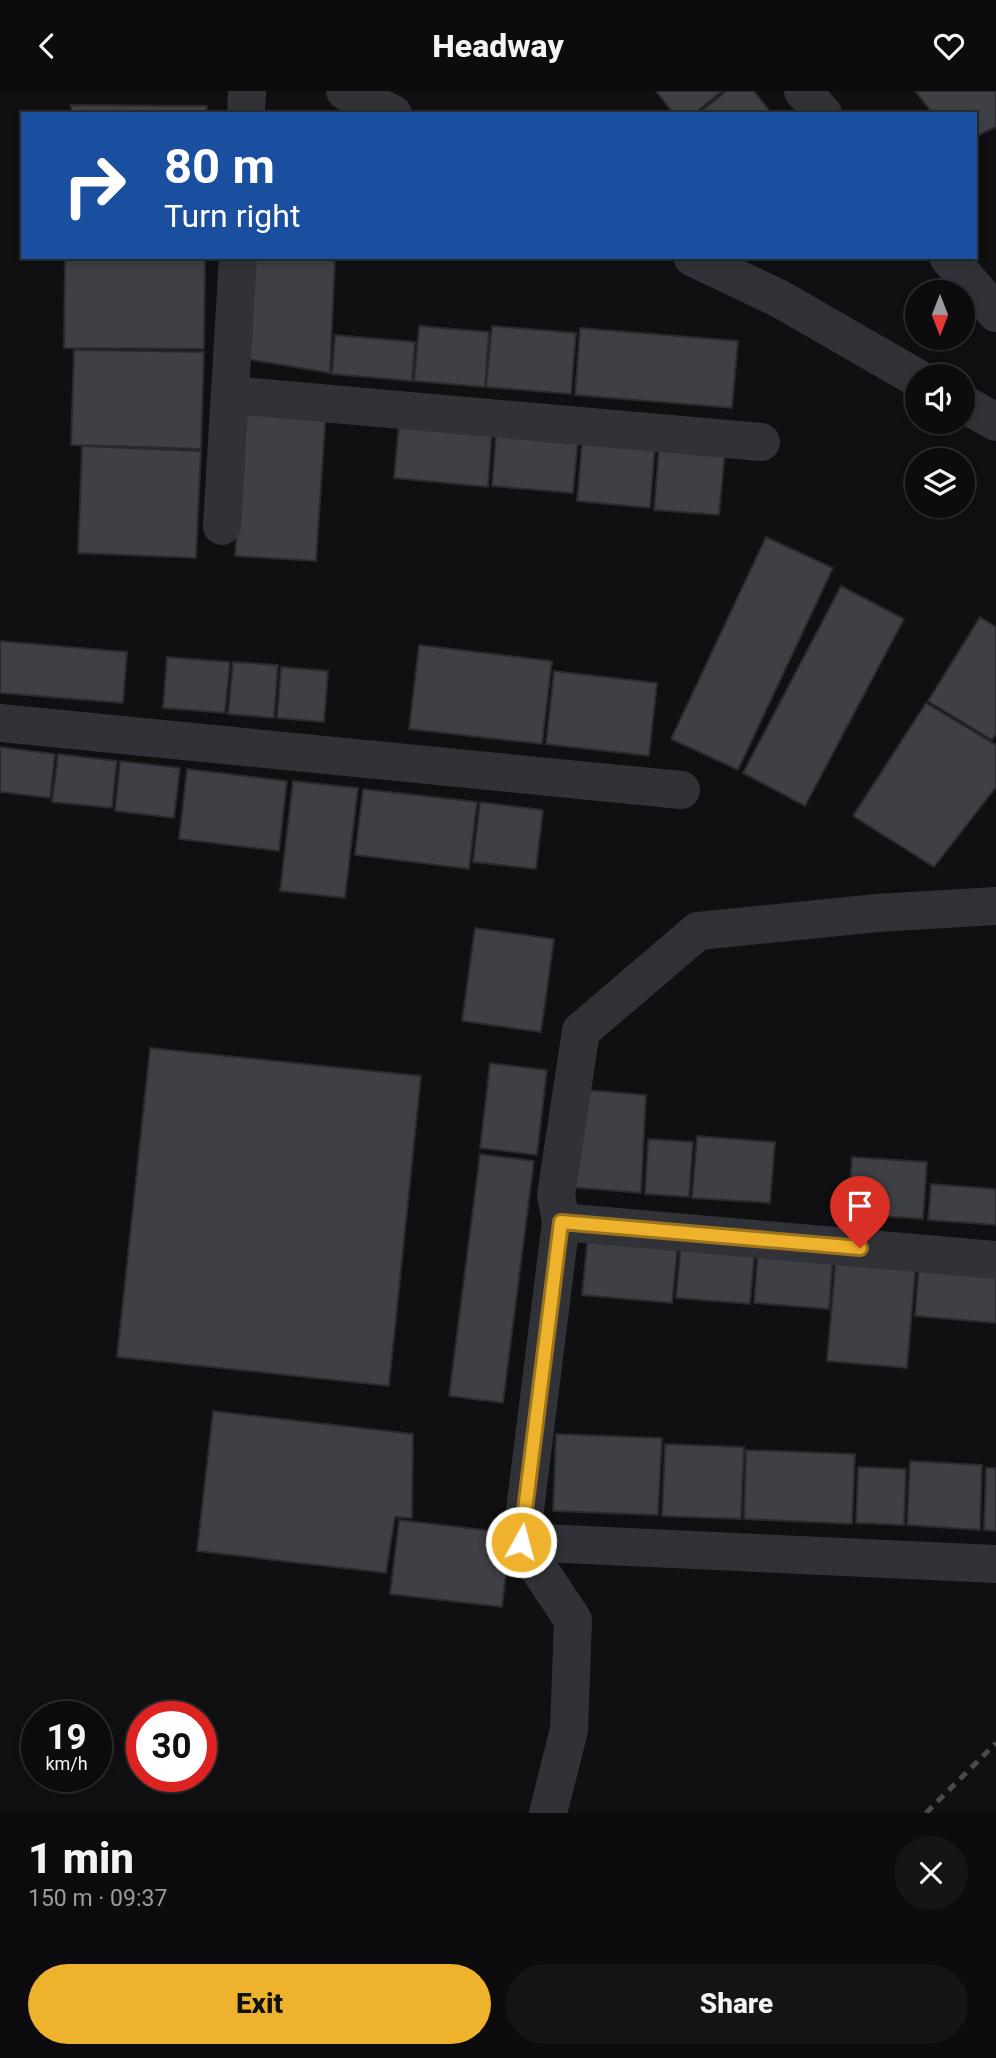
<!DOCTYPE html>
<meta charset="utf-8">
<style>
:root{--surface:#0c0c0e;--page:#151517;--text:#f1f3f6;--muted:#9a9b9e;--line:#2c2c2e;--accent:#efb22c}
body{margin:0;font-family:Roboto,sans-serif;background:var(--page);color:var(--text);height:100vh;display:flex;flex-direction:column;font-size:26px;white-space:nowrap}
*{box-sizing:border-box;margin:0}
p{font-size:23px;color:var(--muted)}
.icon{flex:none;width:38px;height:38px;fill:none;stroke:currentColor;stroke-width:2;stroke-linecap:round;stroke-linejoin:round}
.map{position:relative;height:1722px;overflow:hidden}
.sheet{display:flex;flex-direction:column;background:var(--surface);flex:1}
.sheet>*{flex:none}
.top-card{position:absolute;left:21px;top:21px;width:956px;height:147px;border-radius:0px;box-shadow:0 4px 10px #0003,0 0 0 2px var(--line);background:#1a4fa0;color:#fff;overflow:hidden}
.needle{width:46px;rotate:180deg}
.controls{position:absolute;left:905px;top:189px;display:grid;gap:14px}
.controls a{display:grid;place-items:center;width:70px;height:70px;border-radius:50%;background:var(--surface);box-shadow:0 4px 10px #0003,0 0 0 2px var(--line);font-size:35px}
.speed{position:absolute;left:21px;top:1610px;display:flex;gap:14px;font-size:35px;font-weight:700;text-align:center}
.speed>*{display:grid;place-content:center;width:91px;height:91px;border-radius:50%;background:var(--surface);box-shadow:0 4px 10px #0003,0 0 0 2px var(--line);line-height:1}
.speed small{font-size:18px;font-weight:400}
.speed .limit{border:10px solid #d22;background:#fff;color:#111}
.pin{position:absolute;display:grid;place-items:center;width:60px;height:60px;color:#fff;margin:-72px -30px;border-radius:50% 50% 50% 0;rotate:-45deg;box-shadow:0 0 7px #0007}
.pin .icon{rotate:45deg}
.me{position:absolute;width:77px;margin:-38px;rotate:7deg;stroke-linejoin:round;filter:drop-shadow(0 0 5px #0008)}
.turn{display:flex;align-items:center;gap:24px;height:147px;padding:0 28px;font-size:32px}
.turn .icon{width:91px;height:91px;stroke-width:2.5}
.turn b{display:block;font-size:49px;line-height:60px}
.round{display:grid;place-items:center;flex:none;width:74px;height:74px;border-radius:37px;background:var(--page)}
.overview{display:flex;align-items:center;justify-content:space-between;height:119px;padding:0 28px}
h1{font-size:42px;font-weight:800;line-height:52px}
.cta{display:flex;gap:14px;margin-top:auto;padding:14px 28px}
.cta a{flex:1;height:80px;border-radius:42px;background:var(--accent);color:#111;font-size:28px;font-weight:800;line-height:80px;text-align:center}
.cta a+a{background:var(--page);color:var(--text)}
header{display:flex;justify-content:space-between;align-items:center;height:91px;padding:0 28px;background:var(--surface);font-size:32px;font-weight:800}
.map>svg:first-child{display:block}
.building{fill:#3f4045;stroke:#2a2a2e;stroke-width:2}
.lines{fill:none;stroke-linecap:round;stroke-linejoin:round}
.minor{stroke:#313237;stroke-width:38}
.rail{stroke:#494a50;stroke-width:5;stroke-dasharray:9 7;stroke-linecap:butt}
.route-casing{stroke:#9b741d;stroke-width:18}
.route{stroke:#efb22c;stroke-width:12}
</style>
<header><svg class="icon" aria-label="back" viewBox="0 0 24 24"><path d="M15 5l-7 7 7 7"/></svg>Headway<svg class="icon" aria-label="heart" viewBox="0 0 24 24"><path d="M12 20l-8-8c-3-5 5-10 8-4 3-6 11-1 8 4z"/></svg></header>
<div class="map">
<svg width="996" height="1722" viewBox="0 0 996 1722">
<rect width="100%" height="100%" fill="#101012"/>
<g class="building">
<polygon points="656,0 722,0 694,23 674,23"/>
<polygon points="726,0 754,0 772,23 698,23"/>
<polygon points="915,0 996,0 996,36 975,46 975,23 933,23"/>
<polygon points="71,14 207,15 206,23 71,23"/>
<polygon points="65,166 205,166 204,258 64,257"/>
<polygon points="249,166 335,166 330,282 246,268"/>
<polygon points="419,235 489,241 485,296 414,290"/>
<polygon points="492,235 576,242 571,303 486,296"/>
<polygon points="580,237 738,250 732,317 575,304"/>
<polygon points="335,244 415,251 412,290 332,283"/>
<polygon points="74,259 204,261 201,358 71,354"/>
<polygon points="246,314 326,320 316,470 235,465"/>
<polygon points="399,334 492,342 488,396 394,387"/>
<polygon points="496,342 578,349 573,402 492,395"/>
<polygon points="582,350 655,356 650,417 577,410"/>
<polygon points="82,355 201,360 196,467 78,462"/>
<polygon points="659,356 725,361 719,424 654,419"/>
<polygon points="766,446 833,477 738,679 671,648"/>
<polygon points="841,495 904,528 805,715 743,682"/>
<polygon points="980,526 996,536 996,643 992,649 928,610"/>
<polygon points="0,550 127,561 123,612 0,602"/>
<polygon points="419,554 552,570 542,653 409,638"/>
<polygon points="167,566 230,571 225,622 163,617"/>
<polygon points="233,571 278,574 274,627 228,623"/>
<polygon points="281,576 328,580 324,631 277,627"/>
<polygon points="554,580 657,592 649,665 546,653"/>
<polygon points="926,612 996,654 996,696 934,776 853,725"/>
<polygon points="0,656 55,663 50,707 0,701"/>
<polygon points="58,663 117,670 112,717 52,711"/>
<polygon points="120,670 180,677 174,727 115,720"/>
<polygon points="187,678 287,690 279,760 179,748"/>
<polygon points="293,690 358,697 345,807 280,800"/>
<polygon points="363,698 477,711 469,778 355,764"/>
<polygon points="480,711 543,719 536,778 473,771"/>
<polygon points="475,837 554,848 541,941 462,930"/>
<polygon points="150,957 421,985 389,1295 117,1266"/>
<polygon points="490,972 547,979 537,1064 480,1057"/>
<polygon points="576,998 646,1004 641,1102 568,1096"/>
<polygon points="697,1045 775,1051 770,1112 692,1107"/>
<polygon points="648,1048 693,1051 689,1106 645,1103"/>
<polygon points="480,1063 534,1070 503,1312 449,1305"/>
<polygon points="852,1066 927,1071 923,1128 848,1123"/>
<polygon points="931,1093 996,1098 996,1134 928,1129"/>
<polygon points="588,1144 678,1152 672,1212 582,1204"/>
<polygon points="681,1152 755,1158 750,1213 676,1207"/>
<polygon points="758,1159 833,1165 829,1218 754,1212"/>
<polygon points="836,1165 916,1172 907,1277 827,1270"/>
<polygon points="919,1173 996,1180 996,1232 915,1225"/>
<polygon points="213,1320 413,1343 412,1427 395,1426 386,1482 197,1460"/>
<polygon points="556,1343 662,1347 658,1424 553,1420"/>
<polygon points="665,1353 744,1356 741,1428 662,1425"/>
<polygon points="746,1359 855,1363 852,1433 744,1428"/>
<polygon points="910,1370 982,1374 980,1439 907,1434"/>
<polygon points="858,1376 906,1378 904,1434 856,1432"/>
<polygon points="986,1377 996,1377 996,1440 984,1439"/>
<polygon points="399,1429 511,1442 502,1516 390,1503"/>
</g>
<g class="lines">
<g class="minor">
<polyline points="345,0 393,23"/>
<polyline points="803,0 823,23"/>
<polyline points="246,23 247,0"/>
<polyline points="692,166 780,208 917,287"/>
<polyline points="948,166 996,222"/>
<polyline points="231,304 761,351"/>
<polyline points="962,312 996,331"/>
<polyline points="222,435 238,166"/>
<polyline points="0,632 681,699"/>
<polyline points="561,1131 996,1169"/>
<polyline points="521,1451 996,1473"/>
<polyline points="548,1722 569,1639 573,1529 521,1451 561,1131 556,1104 581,940 698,840 877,822 996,815"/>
</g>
<polyline class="rail" points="926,1722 996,1652"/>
</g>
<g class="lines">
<g class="route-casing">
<polyline id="route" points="521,1451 561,1131 860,1157"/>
</g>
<use href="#route" class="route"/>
</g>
</svg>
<div class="controls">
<a><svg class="needle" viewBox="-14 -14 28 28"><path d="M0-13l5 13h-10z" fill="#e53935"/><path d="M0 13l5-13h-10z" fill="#9a9b9e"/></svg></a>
<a><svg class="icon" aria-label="sound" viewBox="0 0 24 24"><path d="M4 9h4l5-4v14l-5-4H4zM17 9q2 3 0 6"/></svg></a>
<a><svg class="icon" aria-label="layers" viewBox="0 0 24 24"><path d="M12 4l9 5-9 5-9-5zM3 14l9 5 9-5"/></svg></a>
</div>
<div class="speed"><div>19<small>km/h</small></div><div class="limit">30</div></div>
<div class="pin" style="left:860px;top:1157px;background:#d93025"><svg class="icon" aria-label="arrive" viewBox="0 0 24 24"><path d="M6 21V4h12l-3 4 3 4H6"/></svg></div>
<svg class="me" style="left:521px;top:1451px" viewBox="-20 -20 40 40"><circle r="17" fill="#efb22c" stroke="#fff" stroke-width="3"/><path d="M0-11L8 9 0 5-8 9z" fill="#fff"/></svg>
<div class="top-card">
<div class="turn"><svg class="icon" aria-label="right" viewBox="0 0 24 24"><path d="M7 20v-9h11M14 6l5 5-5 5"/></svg><div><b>80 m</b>Turn right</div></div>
</div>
</div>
<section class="sheet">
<div class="overview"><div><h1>1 min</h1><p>150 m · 09:37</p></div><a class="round"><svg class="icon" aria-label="close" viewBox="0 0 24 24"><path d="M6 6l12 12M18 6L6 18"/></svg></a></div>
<div class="cta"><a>Exit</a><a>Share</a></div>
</section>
